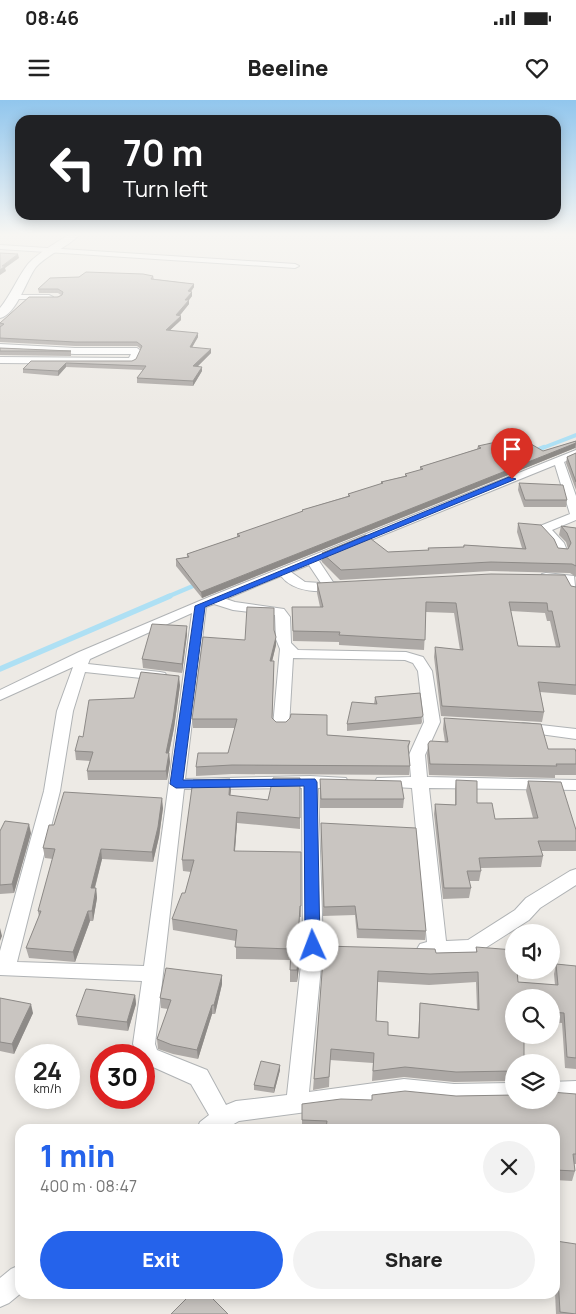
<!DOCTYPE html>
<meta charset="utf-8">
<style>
:root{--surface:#fff;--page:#f2f2f2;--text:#222;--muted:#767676;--accent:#2563eb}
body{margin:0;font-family:Manrope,sans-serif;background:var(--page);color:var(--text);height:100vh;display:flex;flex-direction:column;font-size:19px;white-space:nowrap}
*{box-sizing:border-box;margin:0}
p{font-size:16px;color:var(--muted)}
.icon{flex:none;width:28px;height:28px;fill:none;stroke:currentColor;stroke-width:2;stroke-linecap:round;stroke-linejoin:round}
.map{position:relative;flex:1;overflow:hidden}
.panel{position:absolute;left:15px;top:1024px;width:545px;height:175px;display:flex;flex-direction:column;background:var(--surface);border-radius:15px;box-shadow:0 2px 12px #0003}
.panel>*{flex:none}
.banner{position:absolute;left:15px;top:15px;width:546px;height:105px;border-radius:15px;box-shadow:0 2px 12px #0003;background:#202124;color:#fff;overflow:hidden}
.fabs{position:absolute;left:505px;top:824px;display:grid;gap:10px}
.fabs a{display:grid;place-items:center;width:55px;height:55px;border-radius:50%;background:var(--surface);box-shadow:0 2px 12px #0003;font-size:25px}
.speed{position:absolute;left:15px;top:944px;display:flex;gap:10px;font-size:25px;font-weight:700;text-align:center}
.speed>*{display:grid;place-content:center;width:65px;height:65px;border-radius:50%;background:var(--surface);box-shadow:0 2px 12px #0003;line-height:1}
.speed small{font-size:12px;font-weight:400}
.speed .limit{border:8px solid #d22;background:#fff;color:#111}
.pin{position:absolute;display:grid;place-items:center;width:42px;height:42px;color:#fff;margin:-51px -21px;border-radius:50% 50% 50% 0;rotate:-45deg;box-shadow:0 0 5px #0007}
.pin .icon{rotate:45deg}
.me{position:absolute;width:55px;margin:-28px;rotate:358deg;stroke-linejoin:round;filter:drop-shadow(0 0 4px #0008)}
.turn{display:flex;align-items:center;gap:18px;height:105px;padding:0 25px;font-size:22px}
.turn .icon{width:65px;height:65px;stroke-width:2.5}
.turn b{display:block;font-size:35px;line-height:42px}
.round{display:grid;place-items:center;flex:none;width:52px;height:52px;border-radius:26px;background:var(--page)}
.overview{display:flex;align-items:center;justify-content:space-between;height:85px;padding:0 25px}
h1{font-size:30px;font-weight:800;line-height:38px;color:var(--accent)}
.primary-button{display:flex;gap:10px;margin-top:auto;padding:10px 25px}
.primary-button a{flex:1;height:58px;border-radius:30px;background:var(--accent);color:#fff;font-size:20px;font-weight:800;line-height:58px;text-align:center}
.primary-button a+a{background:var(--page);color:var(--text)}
.status{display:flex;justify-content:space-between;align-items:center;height:35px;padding:0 25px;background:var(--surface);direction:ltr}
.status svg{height:14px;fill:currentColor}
header{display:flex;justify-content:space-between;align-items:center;height:65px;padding:0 25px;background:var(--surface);font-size:22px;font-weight:800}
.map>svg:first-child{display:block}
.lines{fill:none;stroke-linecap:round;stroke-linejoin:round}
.stream-far2{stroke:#aee0f4;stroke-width:4}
.stream-far1{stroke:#aee0f4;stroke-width:4.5}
.stream{stroke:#aee0f4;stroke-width:5.5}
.street-casing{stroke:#b0b3b5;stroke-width:2}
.secondary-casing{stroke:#afb3b6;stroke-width:2}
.street{fill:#fff;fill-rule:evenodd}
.secondary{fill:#fff;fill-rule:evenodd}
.wall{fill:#ada9a6;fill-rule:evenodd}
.shaded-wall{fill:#8d8a87}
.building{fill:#c9c5c1;stroke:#8d8a87;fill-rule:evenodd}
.route{fill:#2563eb;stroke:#184099}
</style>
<div class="status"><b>08:46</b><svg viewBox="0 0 49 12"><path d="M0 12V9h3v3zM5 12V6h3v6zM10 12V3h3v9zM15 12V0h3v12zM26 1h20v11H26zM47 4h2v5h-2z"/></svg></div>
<header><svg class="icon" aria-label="menu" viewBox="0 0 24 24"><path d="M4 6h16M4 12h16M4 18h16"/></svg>Beeline<svg class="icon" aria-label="heart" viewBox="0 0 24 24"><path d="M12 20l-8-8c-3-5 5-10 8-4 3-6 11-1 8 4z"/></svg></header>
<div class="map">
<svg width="576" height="1214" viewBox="0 0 576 1214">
<rect width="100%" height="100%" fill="#edeae5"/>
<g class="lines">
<polyline class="stream-far2" points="540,349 576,335"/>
<g class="stream-far1">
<polyline points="534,351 544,347"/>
<polyline points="167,497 200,483"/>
</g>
<polyline class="stream" points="0,569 170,496"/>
<g class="street-casing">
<g id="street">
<polygon points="0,145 295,164 299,166 295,168 0,149"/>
<polygon points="12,195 49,195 53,197 49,199 12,199"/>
<polygon points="0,244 75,248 137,248 141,251 135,263 132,264 0,263 0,257 129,258 131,254 75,254 0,250"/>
<path d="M576,350V357L564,362L576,396V420L552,430L564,443L568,453L566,456H558L554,447L538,429L540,426L570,414L555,365L319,461L333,482L341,483L342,486L341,489C321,493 294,493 281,476L226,499L235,502L284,509L290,517L291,543L298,550L406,552L423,557L432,571L440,622L425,655L427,677L576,680V690L429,688L446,841L468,840L515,810L526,798L570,771L576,769V785L540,808L529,820L479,852L437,858L420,854L417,849L420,844L427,842L412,688L377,686L375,682L377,678L411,677L409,655L424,622L418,571L413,563L405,560L293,558L289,626L286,629H276L273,626L280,549L276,539L275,515L233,510L214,504L206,507L185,679L310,676L346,678L348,682L346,686L318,688L323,846L309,992L404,979L454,984L514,983V1000H521L514,1003L454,1004L404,999L239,1021L225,1029H197L200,1022L209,1015L191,984L144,963V955H138L133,944L142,881L0,875V851L44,691L57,611L73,567L0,600V590L79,552L209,497ZM309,465L321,483L305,482L291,472ZM192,513L144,866L17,862L60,691L73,611L85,572L160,580L165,579L167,576L165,573L160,572L88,564L90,559ZM302,688L303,846L287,995L236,1001L226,1005L207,970L157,950L155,944L184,689Z"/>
<polygon points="546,473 574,476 576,496 571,495 565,482 542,480 540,477 542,474"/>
<polygon points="523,623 576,629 576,639 518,631 515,628 518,625"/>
<polygon points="576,981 576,1001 551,1002 547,1000 551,1000 551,982"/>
<polygon points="20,1165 20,1194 9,1203 0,1207 0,1178 11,1169"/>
</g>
</g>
<g class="secondary-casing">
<path id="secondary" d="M67,136H78C66,148 48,154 36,167C26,180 17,214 0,218V208C11,195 17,178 28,164C38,153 54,144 67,136Z"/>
</g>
<use href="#street" class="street"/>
<use href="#secondary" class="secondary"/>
</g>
<g class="wall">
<polygon points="153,176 154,179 194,184 194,187 191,192 192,196 189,200 189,204 180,215 181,216 181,220 170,230 198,237 192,247 211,253 197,267 202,271 193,286 137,283 137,278 143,270 66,267 58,276 23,273 23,269 31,261 132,261 136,259 141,249 137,246 75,246 0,242 0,223 61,195 58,193 39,193 38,189"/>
<polygon points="0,248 71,251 71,256 0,255"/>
<polygon points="576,341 576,349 575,348 202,498 176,466 176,459 187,457 187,454 237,437 237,434 302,412 302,410 348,396 348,394 381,384 381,382 405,376 405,374 420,370 420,367 477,349 478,346 543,351"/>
<polygon points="576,353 576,390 566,363 567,357"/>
<polygon points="519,383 567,400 566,407 524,407 518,390"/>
<polygon points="518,423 558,448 568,449 566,442 559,435 561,426 576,428 576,477 570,473 490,471 340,480 322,462 322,453 388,452 428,450 428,448 463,447 464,445 522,448 517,432"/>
<path d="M317,483L571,486L576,487V595L540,592L544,612L542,622L441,616L434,557L435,547L460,550L454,513L426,512L424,550L339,545V542L293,541L292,507H320L317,493ZM511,511L545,513L547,521H550L556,547L518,546Z"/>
<polygon points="187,534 182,573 143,568 142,559"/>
<polygon points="276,537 276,545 272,561 274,561 274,570 272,619 276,622 327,635 410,641 408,652 410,666 409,675 232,674 196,676 196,667 228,653 235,628 193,628 192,619 245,540"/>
<polygon points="180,585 174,628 169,653 170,662 167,680 88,680 87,671 90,661 76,660 75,651 134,598"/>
<polygon points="420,593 422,622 421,624 347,631 347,624 374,604 375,597"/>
<polygon points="444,618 548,649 576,652 576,675 555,675 555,678 429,675 427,655 428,644 445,642 443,629"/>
<polygon points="300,678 300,729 237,723 235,751 301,806 301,817 299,817 299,840 301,851 297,882 290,882 290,860 236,859 236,841 173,830 172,819 185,793 191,772 183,771 182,760 231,690 230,696 268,700"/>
<polygon points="320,679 404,699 403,708 320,708"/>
<polygon points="456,680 477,703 495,719 533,718 526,691 528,681 576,730 576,751 541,751 543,756 541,767 480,768 481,771 479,781 469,781 471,788 469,798 443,799 434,714 435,704 455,705 455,690"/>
<polygon points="163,708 159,737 153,762 102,759 95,788 96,788 97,798 93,821 90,821 75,862 29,858 26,848 39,817 38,811 53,759 45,758 43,748 54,725"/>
<polygon points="321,723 426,831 425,840 357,838 355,815 323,816"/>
<polygon points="0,731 31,733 14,793 0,794"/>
<path d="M324,846L436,853L476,852V847L518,882L555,885L554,874L556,864L576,866V969L565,968L562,923L551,922V898H514V981L454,982L404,977L372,981L373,963L330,960L329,987L313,990ZM378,882L429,885L476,882L477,909L420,903L418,938L388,935L376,921Z"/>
<polygon points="222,875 222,884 215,914 212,914 198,959 173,954 158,949 157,939 168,909 161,908 160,898"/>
<polygon points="135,895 136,904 128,931 78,925 76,916"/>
<polygon points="0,898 33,913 14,954 0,951"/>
<polygon points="280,970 274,993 254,990 254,985"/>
<polygon points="576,994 576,1064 574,1064 575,1071 572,1081 555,1080 555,1029 302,1029 302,1004 456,996"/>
<polygon points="556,1141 576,1214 556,1214 555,1192"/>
</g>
<g class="shaded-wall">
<polygon points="18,154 19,158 5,168 6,171 0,175 0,170 2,166"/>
<polygon points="194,184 194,187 188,195 188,191"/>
<polygon points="192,192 192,196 186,204 185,200"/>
<polygon points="189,200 189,204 177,219 176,215"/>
<polygon points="181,216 181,220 166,234 166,230"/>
<polygon points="198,233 198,237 190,251 190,247"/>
<polygon points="211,249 211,253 193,271 193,266"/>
<polygon points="66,263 66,267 58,276 58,271"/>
<polygon points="202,267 202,271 193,286 193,281"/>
<polygon points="576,343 575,348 202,498 201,492"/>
<polygon points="187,526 187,534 182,573 182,564"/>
<polygon points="276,537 276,545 270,570 270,561"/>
<polygon points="179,576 180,585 174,628 167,662 166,653"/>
<polygon points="169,653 170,662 167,680 166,671"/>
<polygon points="230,679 231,690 229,706 229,695"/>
<polygon points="162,698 163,708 159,737 153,762 152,752"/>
<polygon points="237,712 237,723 234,762 234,751"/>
<polygon points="29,724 31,733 14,793 12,784"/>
<polygon points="101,749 102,759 92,798 91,788"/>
<polygon points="96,788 97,798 93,821 92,811"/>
<polygon points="88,811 90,821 75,862 73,852"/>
<polygon points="0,828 2,836 0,841"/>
<polygon points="301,840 301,851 297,882 297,870"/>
<polygon points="222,875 222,884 215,914 214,905"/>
<polygon points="135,895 136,904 128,931 127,922"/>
<polygon points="31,904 33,913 14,954 12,944"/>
<polygon points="212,905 212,914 198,959 197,950"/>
<polygon points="280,965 280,970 274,993 274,988"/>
</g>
<g class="building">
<polygon points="0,153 18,154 2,166 5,166 0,170"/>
<polygon points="86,172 143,174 153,176 151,179 194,184 188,191 192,192 185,200 189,200 176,215 181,216 166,230 198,233 190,247 211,249 193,266 202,267 193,281 137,278 146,266 66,263 58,271 23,269 31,261 132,261 136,259 142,246 137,242 75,242 0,238 0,227 4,224 0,223 29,197 58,197 62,195 63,192 58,189 38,189 50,178 79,177"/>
<polygon points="0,248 71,251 0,251"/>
<polygon points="519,337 543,351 576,341 576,343 201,492 176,459 189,457 187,454 240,436 237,434 303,411 302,410 350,396 348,394 383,383 381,382 407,376 405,374 423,369 420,367 481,348 478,346"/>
<polygon points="576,353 576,382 567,357"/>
<polygon points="519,383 563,385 567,400 525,400"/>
<polygon points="518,423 541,425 554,439 558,448 568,449 571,443 567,433 561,426 576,428 576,466 572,464 491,462 341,470 322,453 366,435 388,452 429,450 428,448 464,447 464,445 526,449"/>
<path d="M491,474L565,475L571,486L576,487V585L538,582L544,612L442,606L435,547L463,550L456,503L426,502L425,540L339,535L340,532L293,531L292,507H323L317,483ZM509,502L547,503L548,511H552L560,547L518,546Z"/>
<polygon points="247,507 274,508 274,530 276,537 270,561 274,561 272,618 276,622 286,622 290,618 291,614 327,615 327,635 410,641 408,646 410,666 232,665 196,667 198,653 228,653 237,619 192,619 203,537 245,540"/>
<polygon points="152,524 187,526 182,564 142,559"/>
<polygon points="141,572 179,576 173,619 166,653 169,653 166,671 87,671 93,652 75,651 79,636 83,637 89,600 134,598"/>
<polygon points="420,593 423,615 422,617 347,624 352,602 377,604 375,597"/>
<polygon points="444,618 541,624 548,649 575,649 576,652 576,664 556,664 557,666 430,664 428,644 430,641 448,642"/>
<polygon points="273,678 300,678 300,718 237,712 234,751 301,752 301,806 300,806 298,840 301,840 297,870 290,870 291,849 235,847 237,830 172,819 182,793 185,793 194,760 182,760 193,680 230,679 229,695 268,700"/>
<polygon points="320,679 401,681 404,699 321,699"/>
<polygon points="456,680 477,681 477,703 492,703 495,719 538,718 528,681 561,682 576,730 576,741 538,741 543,756 479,758 481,771 467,771 471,788 444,788 435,704 456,705"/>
<polygon points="64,692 162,698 158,727 152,752 101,749 91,788 96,788 92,811 88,811 73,852 26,848 41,811 38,811 55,749 43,748 49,725 54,725"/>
<polygon points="5,721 29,724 12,784 0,785 0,731"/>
<polygon points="321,723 416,728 426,831 358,829 355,806 324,807"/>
<path d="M324,846L435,849L436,853L477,852L476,847L514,850V870H517L518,882L558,885L556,864L576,866V958L567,957L564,913L551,912V898H514V935H524V962H514V971L456,972L405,967L373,971L374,953L331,949L329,977L314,979ZM378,871L430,874L478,872L479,910L420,903L419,938L388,935V922L376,921Z"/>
<polygon points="166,868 222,875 214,905 212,905 197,950 172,945 157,939 171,900 160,898"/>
<polygon points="86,889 135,895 127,922 76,916"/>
<polygon points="0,898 31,904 12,944 0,942"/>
<polygon points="261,961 280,965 274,988 254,985"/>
<polygon points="405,991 456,996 514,995 514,1000 551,1000 551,992 576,994 576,1054 573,1054 575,1071 555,1070 555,1029 326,1029 327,1021 302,1020 302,1004 341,999 372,1000 372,995"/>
<polygon points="556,1141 576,1144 576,1214 560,1212"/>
<polygon points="191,1194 208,1194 228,1214 171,1214"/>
</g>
<linearGradient id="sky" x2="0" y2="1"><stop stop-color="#91c6ed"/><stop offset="0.44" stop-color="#f7f6f3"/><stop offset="1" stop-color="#f7f6f3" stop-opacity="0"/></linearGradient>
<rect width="576" height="306" fill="url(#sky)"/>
<polygon class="route" points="509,377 516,379 205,507 183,680 315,679 317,682 320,846 318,850 313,851 308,850 305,846 304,686 176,688 170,684 195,506"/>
</svg>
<div class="fabs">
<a><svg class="icon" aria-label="sound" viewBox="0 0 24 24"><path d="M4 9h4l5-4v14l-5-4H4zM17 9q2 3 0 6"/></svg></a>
<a><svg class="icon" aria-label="search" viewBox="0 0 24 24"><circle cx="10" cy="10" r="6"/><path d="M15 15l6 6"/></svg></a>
<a><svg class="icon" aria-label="layers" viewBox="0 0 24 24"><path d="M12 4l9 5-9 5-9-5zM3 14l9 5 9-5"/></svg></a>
</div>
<div class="speed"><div>24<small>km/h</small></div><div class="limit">30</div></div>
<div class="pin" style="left:512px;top:379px;background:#d93025"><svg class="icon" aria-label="arrive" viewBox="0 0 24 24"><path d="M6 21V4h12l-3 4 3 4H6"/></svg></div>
<svg class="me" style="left:313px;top:846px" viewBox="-20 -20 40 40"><circle r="19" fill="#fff"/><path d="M0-13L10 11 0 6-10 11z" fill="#2563eb"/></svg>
<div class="banner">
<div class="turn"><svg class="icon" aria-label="left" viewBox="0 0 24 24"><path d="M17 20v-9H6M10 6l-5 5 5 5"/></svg><div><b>70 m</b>Turn left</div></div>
</div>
<section class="panel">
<div class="overview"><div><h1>1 min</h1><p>400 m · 08:47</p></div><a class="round"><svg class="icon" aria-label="close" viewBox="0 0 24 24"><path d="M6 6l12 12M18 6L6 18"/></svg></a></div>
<div class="primary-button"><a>Exit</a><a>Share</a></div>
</section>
</div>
